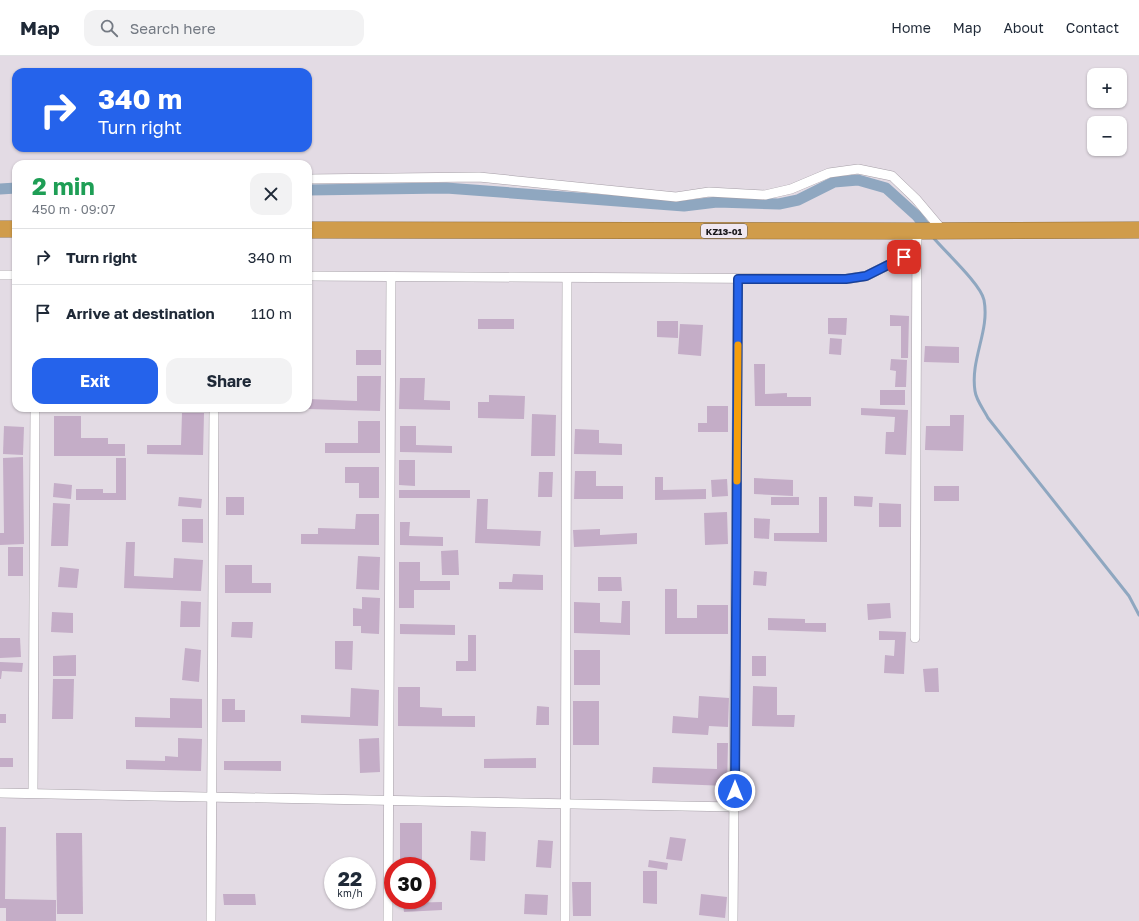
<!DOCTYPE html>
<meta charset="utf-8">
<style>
:root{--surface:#fff;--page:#f2f2f3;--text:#1f2937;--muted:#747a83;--line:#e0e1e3;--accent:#2563eb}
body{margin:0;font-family:"Golos Text",sans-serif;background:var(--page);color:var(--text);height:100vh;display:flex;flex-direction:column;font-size:15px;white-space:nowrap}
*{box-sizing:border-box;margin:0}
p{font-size:13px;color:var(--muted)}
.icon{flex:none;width:22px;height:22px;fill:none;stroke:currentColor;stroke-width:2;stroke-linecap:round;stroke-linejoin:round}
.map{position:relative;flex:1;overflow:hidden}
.details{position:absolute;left:12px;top:104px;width:300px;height:252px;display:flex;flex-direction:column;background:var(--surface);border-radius:12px;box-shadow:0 1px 3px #0004}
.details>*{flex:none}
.banner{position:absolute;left:12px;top:12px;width:300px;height:84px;border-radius:12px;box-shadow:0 1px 3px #0004;background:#2563eb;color:#fff;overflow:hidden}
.tools{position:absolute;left:1087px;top:12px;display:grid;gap:8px}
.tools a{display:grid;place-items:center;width:40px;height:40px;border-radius:8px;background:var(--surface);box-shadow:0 1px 3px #0004;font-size:20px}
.speed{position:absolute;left:324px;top:801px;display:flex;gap:8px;font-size:20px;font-weight:700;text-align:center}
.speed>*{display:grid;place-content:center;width:52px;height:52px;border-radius:50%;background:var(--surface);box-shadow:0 1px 3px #0004;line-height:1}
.speed small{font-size:10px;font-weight:400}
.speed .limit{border:6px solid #d22;background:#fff;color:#111}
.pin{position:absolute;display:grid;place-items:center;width:34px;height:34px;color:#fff;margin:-17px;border-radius:8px;box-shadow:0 2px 6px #0006}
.me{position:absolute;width:44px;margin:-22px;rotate:0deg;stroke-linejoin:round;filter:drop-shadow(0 0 3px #0008)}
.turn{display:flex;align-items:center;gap:14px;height:84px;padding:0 20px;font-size:18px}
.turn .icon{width:52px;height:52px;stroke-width:2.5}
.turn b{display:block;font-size:28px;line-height:34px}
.round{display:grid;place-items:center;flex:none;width:42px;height:42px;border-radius:12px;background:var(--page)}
.overview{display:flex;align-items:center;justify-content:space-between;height:68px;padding:0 20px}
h1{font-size:24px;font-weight:700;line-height:30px;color:#1e9e55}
.cta{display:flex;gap:8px;margin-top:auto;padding:8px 20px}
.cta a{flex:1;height:46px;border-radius:12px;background:var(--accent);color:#fff;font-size:16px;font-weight:700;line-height:46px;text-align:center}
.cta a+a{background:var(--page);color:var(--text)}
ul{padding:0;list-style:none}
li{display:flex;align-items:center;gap:12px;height:56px;padding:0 20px;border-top:1px solid var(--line)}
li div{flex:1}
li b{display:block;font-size:15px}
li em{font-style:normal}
header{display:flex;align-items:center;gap:24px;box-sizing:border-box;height:56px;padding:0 20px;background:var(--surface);border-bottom:1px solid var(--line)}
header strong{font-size:19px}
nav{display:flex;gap:22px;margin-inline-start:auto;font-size:14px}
.search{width:280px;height:36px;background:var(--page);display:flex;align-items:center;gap:10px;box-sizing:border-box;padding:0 14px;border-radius:12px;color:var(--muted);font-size:15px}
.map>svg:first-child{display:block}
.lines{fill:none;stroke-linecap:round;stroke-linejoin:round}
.stream{stroke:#8fa7c0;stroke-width:3}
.canal{stroke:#8fa7c0;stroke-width:11}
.building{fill:#c4adc7}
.street-casing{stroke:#a69fa7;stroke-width:10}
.highway-casing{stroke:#906e3a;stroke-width:17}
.street{stroke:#fff;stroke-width:9}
.highway{stroke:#d09c4b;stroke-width:16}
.route-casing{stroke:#184099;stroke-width:10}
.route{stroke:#2563eb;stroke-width:7}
.slow{stroke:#f59e0b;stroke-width:7}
.labels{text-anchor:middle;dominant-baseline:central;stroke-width:3.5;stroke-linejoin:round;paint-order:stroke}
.shield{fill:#f0e8f1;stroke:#5a565b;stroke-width:1}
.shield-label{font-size:9px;font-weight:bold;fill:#1a181b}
</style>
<header>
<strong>Map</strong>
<div class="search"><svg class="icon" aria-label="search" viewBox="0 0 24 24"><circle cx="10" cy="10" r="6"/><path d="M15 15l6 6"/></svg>Search here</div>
<nav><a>Home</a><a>Map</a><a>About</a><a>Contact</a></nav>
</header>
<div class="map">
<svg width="1139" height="865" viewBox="0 0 1139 865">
<rect width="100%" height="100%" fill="#e3dbe4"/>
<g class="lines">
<path class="stream" d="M932,180C943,194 981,228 984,244C990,275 970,303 975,335C976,344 984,354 988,362L1129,540L1139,559"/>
<g class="canal">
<polyline points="0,133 16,132"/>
<polyline points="308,134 446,132 684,150 717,146 779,148 798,144 834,126 858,124 886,132 917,160 927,173"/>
</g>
</g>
<g class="building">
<polygon points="890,259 909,260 908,302 901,302 901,270 890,270"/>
<polygon points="828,262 847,262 846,279 828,278"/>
<rect x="478" y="263" width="36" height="10"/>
<polygon points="657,265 678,265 678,282 657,281"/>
<polygon points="680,268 703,269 701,300 678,298"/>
<polygon points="830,282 842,283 841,299 829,298"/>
<polygon points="925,290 959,291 959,307 924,306"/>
<rect x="356" y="294" width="25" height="15"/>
<polygon points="891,303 907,304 906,331 895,331 896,315 890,314"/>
<polygon points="754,308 765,308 765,338 787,337 787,341 811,341 811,350 755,350"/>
<polygon points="357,320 381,320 380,355 308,353 308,343 357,345"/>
<polygon points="400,322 425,322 424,344 450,345 450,354 399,353"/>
<rect x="880" y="334" width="25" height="15"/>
<polygon points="489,339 525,340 524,363 478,362 478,346 489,346"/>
<polygon points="707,350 728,350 728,376 698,376 698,367 707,367"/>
<polygon points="67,352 91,352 91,355"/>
<polygon points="861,352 908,354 906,399 885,398 886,376 894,376 895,361 861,359"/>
<polygon points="182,357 204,357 203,399 147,398 147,389 181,389"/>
<polygon points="532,358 556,359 555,400 531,400"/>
<polygon points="950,359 964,359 963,395 925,394 926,370 950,370"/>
<polygon points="54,360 81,360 81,382 108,382 108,388 125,388 125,400 54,400"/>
<polygon points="358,365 380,365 380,397 325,397 325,387 358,387"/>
<polygon points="4,370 24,371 23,399 3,398"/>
<polygon points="400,370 416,370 416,389 452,390 452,397 400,396"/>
<polygon points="575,373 599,374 599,387 622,388 622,399 574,398"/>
<polygon points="23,401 24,488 0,489 0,477 4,477 3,402"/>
<polygon points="116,402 126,402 126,444 76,444 76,433 103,433 103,437 116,437"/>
<polygon points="399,404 415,404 415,430 399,429"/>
<polygon points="345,411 379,411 379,442 359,442 359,427 345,427"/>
<polygon points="575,415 596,415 596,430 623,430 623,443 574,443"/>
<polygon points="539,416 553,416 552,441 538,441"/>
<polygon points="655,421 663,421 663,434 706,433 706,443 655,444"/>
<polygon points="754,422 793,424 793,440 754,438"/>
<polygon points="727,423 728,440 712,441 711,424"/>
<polygon points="54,427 72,429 71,443 53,441"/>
<rect x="934" y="430" width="25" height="15"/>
<rect x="399" y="434" width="71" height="8"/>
<polygon points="854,440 873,441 872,451 854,450"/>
<polygon points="179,441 202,443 201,452 178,450"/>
<rect x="226" y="441" width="18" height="18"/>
<rect x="771" y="441" width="28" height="8"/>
<polygon points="819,441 827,441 827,486 774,485 774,477 819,477"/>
<polygon points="477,443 488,443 487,473 541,475 540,490 475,487"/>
<polygon points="53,447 70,448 68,490 51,490"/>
<polygon points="879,447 901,448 901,471 879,471"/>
<polygon points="727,456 728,488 705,489 704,457"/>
<polygon points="356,458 379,458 379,489 301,488 301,478 318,478 318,472 355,473"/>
<polygon points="754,462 770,463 769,483 754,482"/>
<polygon points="182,463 203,463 203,487 182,486"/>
<polygon points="400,466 410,466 409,480 443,481 443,490 400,489"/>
<polygon points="600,473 600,479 637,477 637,488 574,491 573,474"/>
<polygon points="126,486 135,486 134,520 173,522 174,502 203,504 201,535 124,532"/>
<rect x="8" y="491" width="15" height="29"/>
<polygon points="458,494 459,519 442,519 441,495"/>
<polygon points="358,500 380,501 379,534 356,533"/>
<polygon points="399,506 420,506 420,525 450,525 450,534 414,534 414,552 399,552"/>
<polygon points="225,509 252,509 252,527 271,527 271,537 225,537"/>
<polygon points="60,511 79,513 77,532 58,531"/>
<polygon points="754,515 767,516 766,530 753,529"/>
<polygon points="513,518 543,519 543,534 499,533 499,526 512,526"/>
<polygon points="598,521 621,521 622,535 598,535"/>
<polygon points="665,533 677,533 677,562 697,562 697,549 728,549 728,578 665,578"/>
<polygon points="362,541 380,542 379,578 361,577 361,570 353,570 353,552 362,553"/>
<polygon points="181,545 201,546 200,571 180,571"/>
<polygon points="622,545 630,545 630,579 574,577 574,546 600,547 600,566 621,567"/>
<polygon points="890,547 891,562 868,564 867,548"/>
<polygon points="52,556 73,557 73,577 51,576"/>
<polygon points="768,562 805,563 805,567 826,567 826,576 768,574"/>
<polygon points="232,566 253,566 252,582 231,581"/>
<polygon points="400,568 455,569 455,579 400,578"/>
<polygon points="879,575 906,576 904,618 884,617 885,599 894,600 895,584 879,584"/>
<polygon points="468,579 476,579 476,615 456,615 456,605 468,605"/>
<polygon points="0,582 20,582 21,601 0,602"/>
<polygon points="335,585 353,585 352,614 335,613"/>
<polygon points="185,592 201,594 199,626 182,624"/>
<rect x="574" y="594" width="26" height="35"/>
<polygon points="76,599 76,620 53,620 53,600"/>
<rect x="752" y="600" width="14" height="20"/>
<polygon points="0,606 23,607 22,616 2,615 1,623 0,623"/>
<polygon points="938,612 939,636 925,636 923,613"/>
<polygon points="53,623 74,623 73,663 52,663"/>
<polygon points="753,630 777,631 777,659 795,659 794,671 752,670"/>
<polygon points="398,631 420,631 420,651 442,652 442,660 475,660 475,671 398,670"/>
<polygon points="351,632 379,634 378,670 301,667 301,659 350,661"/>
<polygon points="699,640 729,642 728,671 709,670 708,679 672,677 673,660 698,662"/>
<polygon points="170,642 202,643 202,672 135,671 135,661 170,662"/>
<polygon points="222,643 235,643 235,654 245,654 245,666 222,666"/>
<rect x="573" y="645" width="26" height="44"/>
<polygon points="537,650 549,651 549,669 536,669"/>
<rect x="0" y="658" width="6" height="9"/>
<polygon points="178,682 202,683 201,715 126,713 126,704 165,705 165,700 178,701"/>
<polygon points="379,682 380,716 360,717 359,683"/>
<polygon points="717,687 728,687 727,730 652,727 653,711 717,713"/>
<rect x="0" y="702" width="13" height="9"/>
<polygon points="536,702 536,712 484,712 484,703"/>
<polygon points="224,705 281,705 281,715 224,714"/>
<rect x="400" y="767" width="22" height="40"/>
<polygon points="0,771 6,771 5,843 56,844 56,865 6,865 6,852 0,852"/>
<polygon points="471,775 486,776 485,805 470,804"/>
<polygon points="56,777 82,777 83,858 57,858"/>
<polygon points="670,781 686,783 682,805 666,803"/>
<polygon points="538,784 553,785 551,812 536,811"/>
<polygon points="649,804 668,807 667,814 648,811"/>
<polygon points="643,815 657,815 657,848 643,847"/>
<polygon points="572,826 591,826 591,860 573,860"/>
<polygon points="223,838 255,838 256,849 224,849"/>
<polygon points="525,838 548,839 547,859 524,858"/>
<polygon points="701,838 727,841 725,862 699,859"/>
<polygon points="442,846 442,854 404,856 403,847"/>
</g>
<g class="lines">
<g class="street-casing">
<g id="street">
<polyline points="308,123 479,121 676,141 709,136 765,139 791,133 829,117 858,113 892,120 916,143 943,175"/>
<polyline points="0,219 16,219"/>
<polyline points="308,220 846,223 866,220 916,195"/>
<polyline points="915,582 917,175"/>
<polyline points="0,737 735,751"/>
<polyline points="33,737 35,352"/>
<polyline points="211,865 214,352"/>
<polyline points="388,865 391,221"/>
<polyline points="565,865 567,222"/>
<polyline points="733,865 738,223"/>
</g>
</g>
<g class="highway-casing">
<g id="highway">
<polyline points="0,173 16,173"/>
<polyline points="308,174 917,175 1139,174"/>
</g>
</g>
<use href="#street" class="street"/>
<use href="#highway" class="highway"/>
</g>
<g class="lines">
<g class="route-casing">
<polyline id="route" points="735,735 738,223 846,223 866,220 904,201"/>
</g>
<use href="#route" class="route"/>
<polyline class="slow" points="737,425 738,289"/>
</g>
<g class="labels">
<rect class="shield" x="701" y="168" width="46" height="14" rx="3"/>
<g class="shield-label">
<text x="724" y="175">KZ13-01</text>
</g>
</g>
</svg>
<div class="tools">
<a>+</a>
<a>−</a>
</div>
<div class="speed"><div>22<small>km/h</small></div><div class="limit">30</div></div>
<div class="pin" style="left:904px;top:201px;background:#d93025"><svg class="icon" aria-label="arrive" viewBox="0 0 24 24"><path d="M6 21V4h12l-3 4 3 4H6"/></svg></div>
<svg class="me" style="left:735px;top:735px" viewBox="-20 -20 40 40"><circle r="17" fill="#2563eb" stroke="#fff" stroke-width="3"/><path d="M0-11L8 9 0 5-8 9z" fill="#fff"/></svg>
<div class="banner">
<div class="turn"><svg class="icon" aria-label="right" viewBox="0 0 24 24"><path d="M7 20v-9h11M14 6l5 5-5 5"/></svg><div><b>340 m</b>Turn right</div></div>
</div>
<section class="details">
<div class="overview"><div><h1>2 min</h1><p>450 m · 09:07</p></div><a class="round"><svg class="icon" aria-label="close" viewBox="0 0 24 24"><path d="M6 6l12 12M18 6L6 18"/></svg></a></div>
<ul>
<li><svg class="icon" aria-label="right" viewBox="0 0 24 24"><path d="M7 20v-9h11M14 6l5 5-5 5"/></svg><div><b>Turn right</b></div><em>340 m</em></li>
<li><svg class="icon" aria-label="arrive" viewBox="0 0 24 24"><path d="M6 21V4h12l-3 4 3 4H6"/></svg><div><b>Arrive at destination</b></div><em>110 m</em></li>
</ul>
<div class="cta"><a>Exit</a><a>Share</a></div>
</section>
</div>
